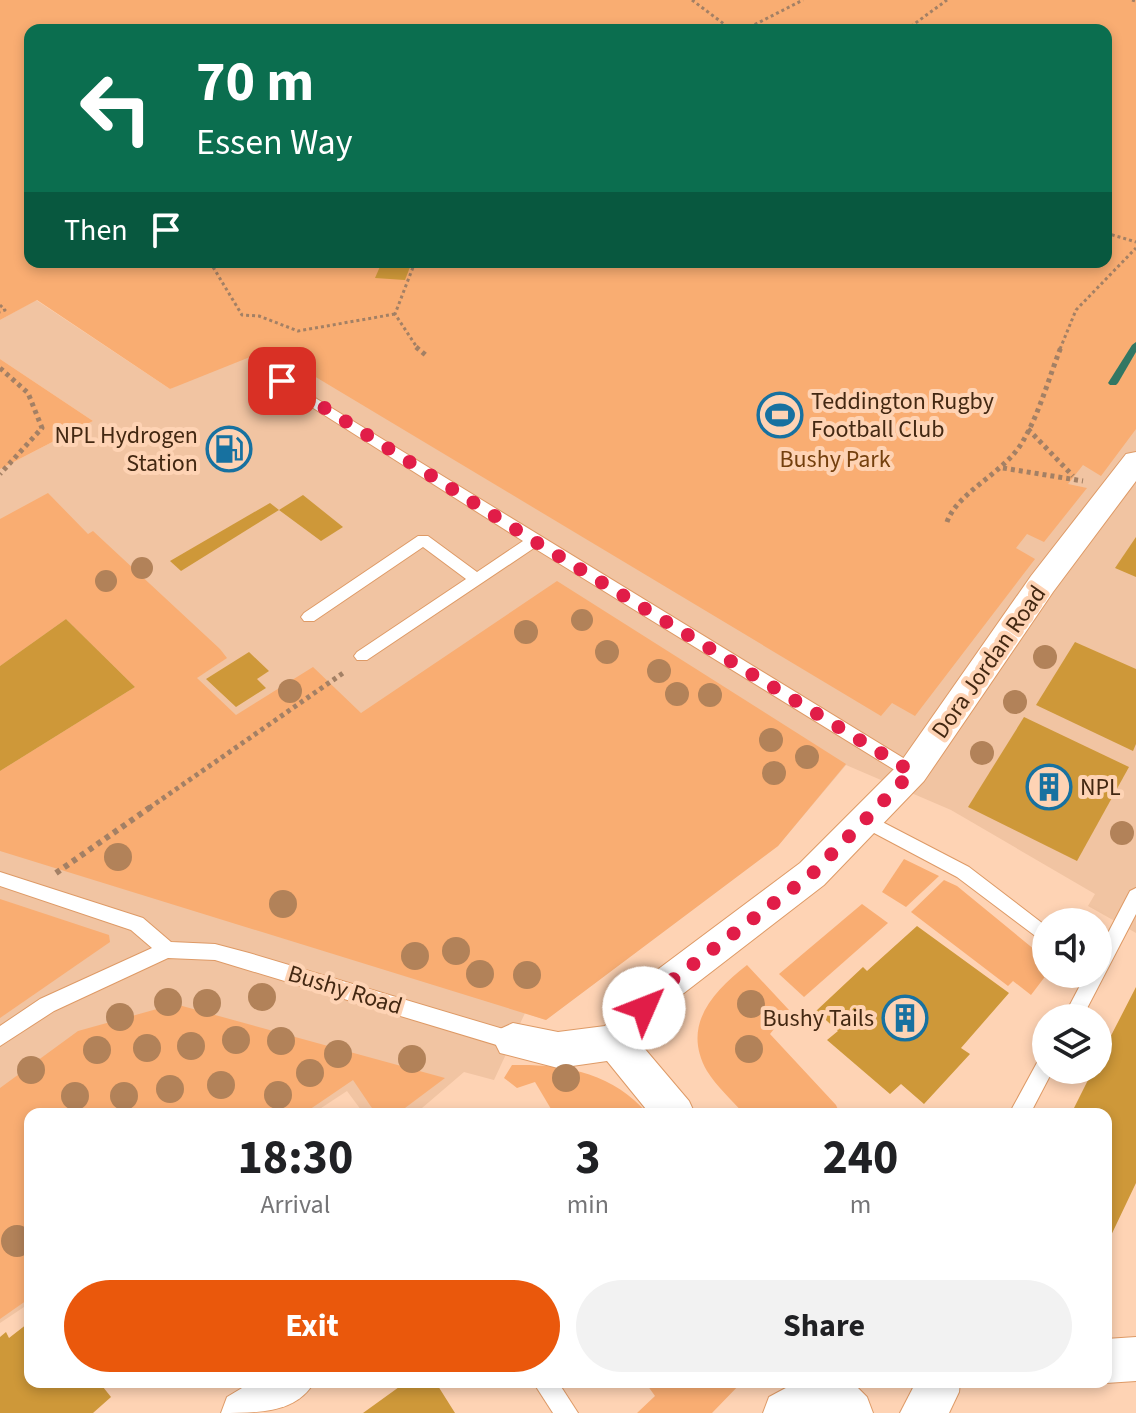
<!DOCTYPE html>
<style>
:root{--surface:#fff;--page:#f2f2f2;--text:#202124;--muted:#757577;--accent:#ea580c}
body{margin:0;font-family:"Source Sans 3",sans-serif;background:var(--page);color:var(--text);height:100vh;display:flex;flex-direction:column;font-size:30px;white-space:nowrap}
*{box-sizing:border-box;margin:0}
p{font-size:26px;color:var(--muted)}
.icon{flex:none;width:44px;height:44px;fill:none;stroke:currentColor;stroke-width:2;stroke-linecap:round;stroke-linejoin:round}
.map{position:relative;flex:1;overflow:hidden}
.panel{position:absolute;left:24px;top:1108px;width:1088px;height:280px;display:flex;flex-direction:column;background:var(--surface);border-radius:16px;box-shadow:0 4px 12px #0003}
.panel>*{flex:none}
.guide{position:absolute;left:24px;top:24px;width:1088px;height:244px;border-radius:16px;box-shadow:0 4px 12px #0003;background:#0b6e4f;color:#fff;overflow:hidden}
.fabs{position:absolute;left:1032px;top:908px;display:grid;gap:16px}
.fabs a{display:grid;place-items:center;width:80px;height:80px;border-radius:50%;background:var(--surface);box-shadow:0 4px 12px #0003;font-size:40px}
.pin{position:absolute;display:grid;place-items:center;width:68px;height:68px;color:#fff;margin:-34px;border-radius:16px;box-shadow:0 4px 12px #0006}
.me{position:absolute;width:88px;margin:-44px;rotate:46deg;stroke-linejoin:round;filter:drop-shadow(0 0 6px #0008)}
.turn{display:flex;align-items:center;gap:28px;height:168px;padding:0 40px;font-size:36px}
.turn .icon{width:104px;height:104px;stroke-width:2.5}
.turn b{display:block;font-size:56px;line-height:68px}
.then{display:flex;align-items:center;height:76px;padding:0 40px;background:#0003;gap:16px;font-size:30px}
.eta{display:flex;justify-content:space-evenly;align-items:center;height:136px;text-align:center}
.eta b{font-size:48px;font-weight:700;line-height:56px}
.cta{display:flex;gap:16px;margin-top:auto;padding:16px 40px}
.cta a{flex:1;height:92px;border-radius:48px;background:var(--accent);color:#fff;font-size:32px;font-weight:700;line-height:92px;text-align:center}
.cta a+a{background:var(--page);color:var(--text)}
.map>svg:first-child{display:block}
.built{fill:#f1c4a2}
.green{fill:#f9ad72;fill-rule:evenodd}
.lines{fill:none;stroke-linecap:round;stroke-linejoin:round}
.stream{fill:#327763;fill-rule:evenodd}
.building{fill:#ce9839}
.lane-casing{stroke:#de9a66;stroke-width:2}
.street-casing{stroke:#de9a66;stroke-width:2}
.path-far2{stroke:#a38065;stroke-width:3;stroke-dasharray:3 3;stroke-linecap:butt}
.path-far1{stroke:#a38065;stroke-width:5;stroke-dasharray:4 4;stroke-linecap:butt}
.path{stroke:#a38065;stroke-width:6;stroke-dasharray:5 5;stroke-linecap:butt}
.lane{fill:#fff;fill-rule:evenodd}
.street{fill:#fff;fill-rule:evenodd}
.tree{fill:#b28259}
.route{stroke:#e11d48;stroke-width:14;stroke-dasharray:0 25.2}
.labels{text-anchor:middle;dominant-baseline:central;stroke-width:8;stroke-linejoin:round;paint-order:stroke}
.poi-label{font-size:24px;fill:#432812;stroke:#fed3b4;text-anchor:start}
.park-label{font-size:24px;fill:#74400e;stroke:#fed3b4}
.street-label{font-size:24px;fill:#432812;stroke:#fed3b4}
</style>
<div class="map">
<svg width="1136" height="1413" viewBox="0 0 1136 1413">
<rect width="100%" height="100%" fill="#fed3b4"/>
<polygon class="built" points="36,300 170,389 257,342 1073,477 1136,396 1136,933 1088,906 1095,894 951,810 846,765 778,846 546,1020 525,1013 494,1080 464,1072 415,1114 364,1114 347,1091 312,1114 30,1114 30,1303 0,1323 0,469 93,421 0,359 0,320"/>
<g class="green">
<path d="M0,0H1136V429L1101,476L1083,465L1068,484L1087,488L1044,542L1027,534L1016,548L1035,559L915,716L892,703L881,716L304,370L255,355L170,389L37,300L0,320ZM30,30H1106V262H30Z"/>
<polygon points="0,359 93,421 0,469"/>
<polygon points="48,493 88,534 93,531 220,649 227,658 197,678 236,715 313,667 361,713 557,581 846,764 778,846 546,1020 0,851 0,771 135,687 66,619 0,666 0,519"/>
<polygon points="904,859 939,876 906,907 882,892"/>
<polygon points="944,880 957,886 1046,959 1047,974 1031,995 1013,981 1008,986 911,912"/>
<polygon points="0,899 109,935 110,942 0,1018"/>
<polygon points="862,904 888,923 804,997 779,974"/>
<path d="M747,965L789,1010L770,1034L836,1105L840,1114H744C733,1101 716,1086 707,1071C681,1025 713,992 747,965Z"/>
<polygon points="175,1004 445,1078 397,1114 376,1114 353,1080 303,1114 30,1114 30,1298 0,1319 0,1088 78,1031"/>
<path d="M512,1065C563,1064 612,1072 648,1114H554L535,1082L517,1088L504,1078Z"/>
<polygon points="645,1382 742,1382 712,1413 637,1413 655,1396"/>
</g>
<g class="lines">
<polygon class="stream" points="1136,342 1136,352 1118,383 1116,385 1110,385 1108,383 1132,345"/>
</g>
<g class="building">
<polygon points="382,262 412,262 405,280 375,278"/>
<polygon points="303,495 343,527 321,541 279,510"/>
<polygon points="270,503 279,510 181,571 170,561"/>
<polygon points="1136,537 1136,577 1115,568"/>
<polygon points="66,619 135,687 0,771 0,666"/>
<polygon points="1075,642 1136,669 1136,744 1133,751 1036,705"/>
<polygon points="249,652 269,671 257,679 266,688 236,707 206,679"/>
<polygon points="1024,717 1129,767 1077,861 968,807"/>
<polygon points="917,926 1009,993 961,1048 970,1054 924,1104 901,1084 890,1094 827,1040 838,1031 816,1011 863,967 867,971"/>
<polygon points="1136,987 1136,1183 1106,1246 1106,1114 1071,1114 1093,1070 1098,1070 1098,1061"/>
<polygon points="27,1324 30,1328 30,1382 99,1382 111,1397 93,1413 0,1413 0,1337 6,1332 9,1338"/>
<polygon points="406,1382 442,1382 438,1386 455,1413 363,1413"/>
</g>
<g class="lines">
<g class="lane-casing">
<g id="lane">
<polygon points="263,366 918,767 920,772 918,777 906,777 534,548 367,660 357,660 354,656 357,652 466,579 423,547 314,621 304,621 301,617 304,613 418,536 428,536 477,572 523,541 258,373 258,367"/>
<polygon points="865,813 969,867 1046,926 1046,944 957,877 859,825 856,820 859,815"/>
<polygon points="0,872 143,918 171,942 215,944 249,953 513,1032 520,1035 522,1041 520,1047 513,1050 215,960 168,958 54,1011 0,1046 0,1026 40,999 152,948 131,930 0,886"/>
<polygon points="1136,888 1136,914 1082,1018 1063,1018 1086,974 1098,974 1098,952 1130,891"/>
<polygon points="1046,1056 1046,1070 1053,1070 1030,1114 1009,1114 1039,1059"/>
<polygon points="533,1382 558,1382 578,1413 553,1413"/>
</g>
</g>
<g class="street-casing">
<g id="street">
<polygon points="1136,452 1136,481 1053,592 924,781 824,885 671,1003 639,1042 689,1101 695,1114 650,1114 607,1061 558,1068 500,1053 494,1041 500,1029 513,1023 558,1032 605,1026 645,979 800,863 900,763 1031,576 1126,454"/>
<polygon points="1136,1337 1136,1381 1106,1383 1104,1382 1106,1339"/>
<path d="M252,1382H314C297,1413 258,1413 221,1413L227,1397Z"/>
<polygon points="797,1382 852,1382 867,1397 873,1413 763,1413 769,1397"/>
<polygon points="916,1382 960,1382 959,1392 949,1413 900,1413"/>
</g>
</g>
<g class="path-far2">
<polyline points="692,0 732,30"/>
<polyline points="1132,0 1136,1"/>
<polyline points="744,30 803,0"/>
<polyline points="906,30 947,0"/>
<polyline points="1106,233 1136,242"/>
<polyline points="210,262 242,315 259,316 298,331 395,314"/>
<polyline points="415,262 395,314 418,349"/>
<polyline points="0,305 5,310 0,312"/>
<polyline points="1060,349 1076,310 1136,248"/>
</g>
<g class="path-far1">
<polyline points="416,347 428,357"/>
<polyline points="0,368 28,393 42,428 0,474"/>
<polyline points="1028,429 1073,476"/>
<polyline points="1003,468 1083,481"/>
<path d="M947,522C957,492 1005,473 1023,441C1040,412 1049,377 1061,347"/>
<polyline points="149,808 346,671"/>
</g>
<polyline class="path" points="56,873 152,806"/>
<use href="#lane" class="lane"/>
<use href="#street" class="street"/>
</g>
<g class="tree">
<circle cx="142" cy="568" r="11"/>
<circle cx="106" cy="581" r="11"/>
<circle cx="582" cy="620" r="11"/>
<circle cx="526" cy="632" r="12"/>
<circle cx="607" cy="652" r="12"/>
<circle cx="1045" cy="657" r="12"/>
<circle cx="659" cy="671" r="12"/>
<circle cx="290" cy="691" r="12"/>
<circle cx="677" cy="694" r="12"/>
<circle cx="710" cy="695" r="12"/>
<circle cx="1015" cy="702" r="12"/>
<circle cx="771" cy="740" r="12"/>
<circle cx="982" cy="753" r="12"/>
<circle cx="807" cy="757" r="12"/>
<circle cx="774" cy="773" r="12"/>
<circle cx="1122" cy="833" r="12"/>
<circle cx="118" cy="857" r="14"/>
<circle cx="283" cy="904" r="14"/>
<circle cx="456" cy="951" r="14"/>
<circle cx="415" cy="956" r="14"/>
<circle cx="480" cy="974" r="14"/>
<circle cx="527" cy="975" r="14"/>
<circle cx="262" cy="997" r="14"/>
<circle cx="168" cy="1002" r="14"/>
<circle cx="207" cy="1003" r="14"/>
<circle cx="751" cy="1004" r="14"/>
<circle cx="120" cy="1017" r="14"/>
<circle cx="236" cy="1040" r="14"/>
<circle cx="281" cy="1041" r="14"/>
<circle cx="191" cy="1046" r="14"/>
<circle cx="147" cy="1048" r="14"/>
<circle cx="749" cy="1049" r="14"/>
<circle cx="97" cy="1050" r="14"/>
<circle cx="338" cy="1054" r="14"/>
<circle cx="412" cy="1059" r="14"/>
<circle cx="31" cy="1070" r="14"/>
<circle cx="310" cy="1073" r="14"/>
<circle cx="566" cy="1078" r="14"/>
<circle cx="221" cy="1085" r="14"/>
<circle cx="170" cy="1089" r="14"/>
<circle cx="278" cy="1095" r="14"/>
<circle cx="75" cy="1096" r="14"/>
<circle cx="124" cy="1096" r="14"/>
<circle cx="17" cy="1241" r="16"/>
</g>
<g class="lines">
<polyline class="route" points="282,381 534,541 912,772 812,874 658,991 644,1008"/>
</g>
<defs>
<g id="stadium-ring" transform="scale(2.3)"><circle r="9.5" fill="#fed3b4" stroke="#1771a0" stroke-width="1.5"/><path d="M0-5a6.5 5 0 1 0 0 10a6.5 5 0 1 0 0-10ZM-3.5-1.8h7v3.6h-7Z" fill="#1771a0"/></g>
<g id="fuel-ring" transform="scale(2.3)"><circle r="9.5" fill="#fed3b4" stroke="#1771a0" stroke-width="1.5"/><path d="M-5.5-6h7V0h2V4h1.3V-2.5L3-4.5l.8-.8L6-3V5H2.5V1h-1V6h-7ZM-4.2-4.7v3.2H.2V-4.7Z" fill="#1771a0"/></g>
<g id="building-ring" transform="scale(2.3)"><circle r="9.5" fill="#fed3b4" stroke="#1771a0" stroke-width="1.5"/><path d="M-4-6H4V6H1V3H-1V6H-4ZM-2.5-4.3h1.7v1.8h-1.7ZM.8-4.3h1.7v1.8H.8ZM-2.5-1h1.7V.8h-1.7ZM.8-1h1.7V.8H.8Z" fill="#1771a0"/></g>
</defs>
<g fill-rule="evenodd">
<use href="#stadium-ring" x="780" y="415"/>
<use href="#fuel-ring" x="229" y="449"/>
<use href="#building-ring" x="1049" y="787"/>
<use href="#building-ring" x="905" y="1018"/>
</g>
<g class="labels">
<g class="poi-label">
<text x="811" y="401">Teddington Rugby<tspan x="811" dy="28">Football Club</tspan></text>
<text x="198" y="435" text-anchor="end">NPL Hydrogen<tspan x="198" dy="28">Station</tspan></text>
<text x="1080" y="787">NPL</text>
<text x="874" y="1018" text-anchor="end">Bushy Tails</text>
</g>
<g class="park-label">
<text x="835" y="459">Bushy Park</text>
</g>
<g class="street-label">
<text transform="translate(989 662) rotate(-55)">Dora Jordan Road</text>
<text transform="translate(345 990) rotate(17)">Bushy Road</text>
</g>
</g>
</svg>
<div class="fabs">
<a><svg class="icon" aria-label="sound" viewBox="0 0 24 24"><path d="M4 9h4l5-4v14l-5-4H4zM17 9q2 3 0 6"/></svg></a>
<a><svg class="icon" aria-label="layers" viewBox="0 0 24 24"><path d="M12 4l9 5-9 5-9-5zM3 14l9 5 9-5"/></svg></a>
</div>
<div class="pin" style="left:282px;top:381px;background:#d93025"><svg class="icon" aria-label="arrive" viewBox="0 0 24 24"><path d="M6 21V4h12l-3 4 3 4H6"/></svg></div>
<svg class="me" style="left:644px;top:1008px" viewBox="-20 -20 40 40"><circle r="19" fill="#fff"/><path d="M0-13L10 11 0 6-10 11z" fill="#e11d48"/></svg>
<div class="guide">
<div class="turn"><svg class="icon" aria-label="left" viewBox="0 0 24 24"><path d="M17 20v-9H6M10 6l-5 5 5 5"/></svg><div><b>70 m</b>Essen Way</div></div>
<div class="then">Then<svg class="icon" aria-label="arrive" viewBox="0 0 24 24"><path d="M6 21V4h12l-3 4 3 4H6"/></svg></div>
</div>
<section class="panel">
<div class="eta">
<div><b>18:30</b><p>Arrival</p></div>
<div><b>3</b><p>min</p></div>
<div><b>240</b><p>m</p></div>
</div>
<div class="cta"><a>Exit</a><a>Share</a></div>
</section>
</div>
